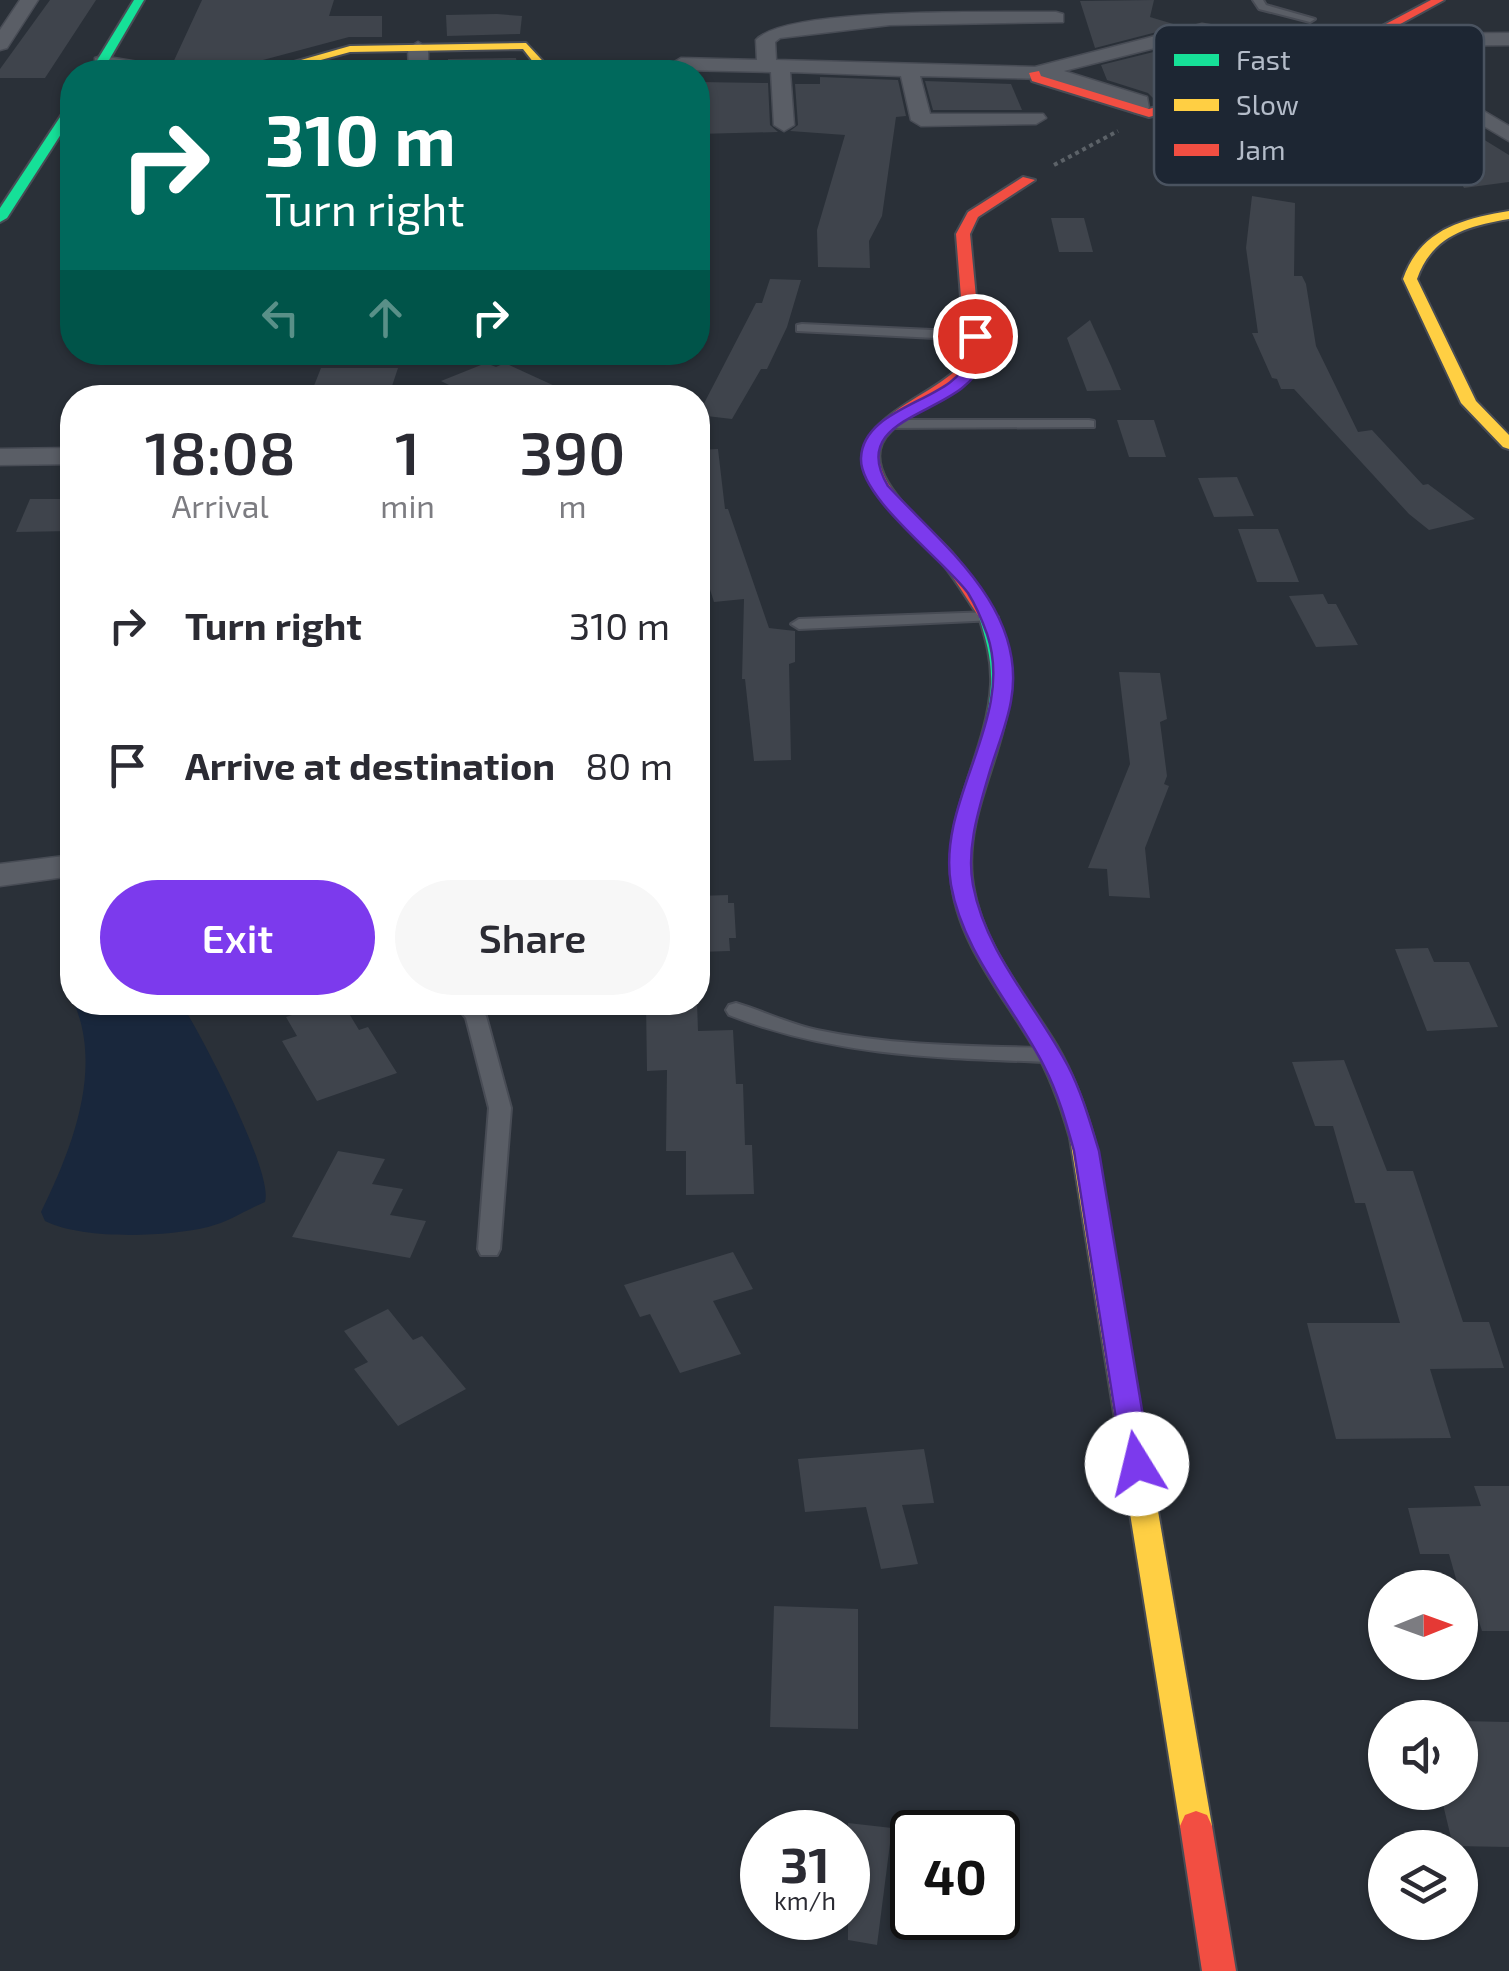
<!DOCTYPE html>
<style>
:root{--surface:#fff;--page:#f7f7f7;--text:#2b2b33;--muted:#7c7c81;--accent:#7c3aed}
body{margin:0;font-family:"Exo 2",sans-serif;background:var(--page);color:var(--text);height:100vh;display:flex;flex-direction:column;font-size:38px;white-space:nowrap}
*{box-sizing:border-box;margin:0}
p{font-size:32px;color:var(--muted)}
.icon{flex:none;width:55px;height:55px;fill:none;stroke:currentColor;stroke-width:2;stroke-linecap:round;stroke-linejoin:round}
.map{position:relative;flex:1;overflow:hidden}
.drawer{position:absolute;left:60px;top:385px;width:650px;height:630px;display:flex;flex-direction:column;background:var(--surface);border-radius:40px;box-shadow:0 2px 8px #0004}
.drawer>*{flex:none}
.guide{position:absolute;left:60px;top:60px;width:650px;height:305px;border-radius:40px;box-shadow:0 2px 8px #0004;background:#00695c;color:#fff;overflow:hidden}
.needle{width:65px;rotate:89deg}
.controls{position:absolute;left:1368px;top:1570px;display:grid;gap:20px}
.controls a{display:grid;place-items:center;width:110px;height:110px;border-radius:50%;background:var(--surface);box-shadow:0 2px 8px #0004;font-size:50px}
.speed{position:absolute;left:740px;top:1810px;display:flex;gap:20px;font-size:50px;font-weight:700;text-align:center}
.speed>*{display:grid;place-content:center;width:130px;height:130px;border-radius:50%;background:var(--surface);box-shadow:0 2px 8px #0004;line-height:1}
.speed small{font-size:25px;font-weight:400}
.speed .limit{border:5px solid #111;border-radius:15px;background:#fff;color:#111}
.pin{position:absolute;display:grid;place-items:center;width:85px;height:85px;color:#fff;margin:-42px;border:5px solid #fff;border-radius:50%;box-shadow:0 2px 10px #0007}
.me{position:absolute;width:110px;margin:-55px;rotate:351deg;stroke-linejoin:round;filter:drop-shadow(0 0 8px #0008)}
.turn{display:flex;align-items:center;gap:35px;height:210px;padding:0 40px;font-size:45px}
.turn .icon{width:130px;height:130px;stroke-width:2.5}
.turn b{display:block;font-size:70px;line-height:85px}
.lanes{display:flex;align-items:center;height:95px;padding:0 40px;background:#0003;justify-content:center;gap:50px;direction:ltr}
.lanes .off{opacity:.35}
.eta{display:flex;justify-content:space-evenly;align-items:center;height:170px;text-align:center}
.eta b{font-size:60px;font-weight:600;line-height:70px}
.button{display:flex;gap:20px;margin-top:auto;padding:20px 40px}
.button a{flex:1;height:115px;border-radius:60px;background:var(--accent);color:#fff;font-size:40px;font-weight:600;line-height:115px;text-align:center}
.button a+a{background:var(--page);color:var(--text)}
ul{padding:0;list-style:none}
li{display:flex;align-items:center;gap:30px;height:140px;padding:0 40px}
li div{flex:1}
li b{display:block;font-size:38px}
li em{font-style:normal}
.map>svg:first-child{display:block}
.water{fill:#19273c}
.building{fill:#3f444c}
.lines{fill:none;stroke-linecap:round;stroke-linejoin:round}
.lane-casing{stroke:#484c55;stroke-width:4}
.street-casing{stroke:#484c55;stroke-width:3}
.fast-casing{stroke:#484c55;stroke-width:4}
.slow-casing{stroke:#484c55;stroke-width:4}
.jam-casing{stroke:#484c55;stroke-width:4}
.path{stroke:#5c6268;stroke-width:4;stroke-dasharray:4 4;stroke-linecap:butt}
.lane{fill:#5a5e66;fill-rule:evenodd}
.street{fill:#5a5e66;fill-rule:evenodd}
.fast{fill:#16e098;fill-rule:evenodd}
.slow{fill:#ffcf43;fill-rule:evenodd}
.jam{fill:#f24e42;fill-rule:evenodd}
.route{fill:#7c3aed;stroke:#51269a;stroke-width:2.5}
.key{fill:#1d2633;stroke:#4a5360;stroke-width:2.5}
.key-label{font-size:28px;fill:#b4bcc9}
</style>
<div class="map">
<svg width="1509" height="1971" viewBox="0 0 1509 1971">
<rect width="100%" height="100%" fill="#2a3038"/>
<path class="water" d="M74,1003H181C200,1033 274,1172 265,1202C246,1210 229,1222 208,1227C167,1237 83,1240 45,1221L41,1212C72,1149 103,1070 74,1003Z"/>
<g class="building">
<polygon points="50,0 96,0 45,78 0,78 0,69"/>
<polygon points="202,0 334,0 329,16 382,16 382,37 349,37 263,60 175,72 171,67"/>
<polygon points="1154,0 1150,17 1180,26 1095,48 1080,1"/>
<polygon points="497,14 522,16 520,34 447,36 446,15"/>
<polygon points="1202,40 1252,48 1260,64 1270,67 1154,99 1148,93 1107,80 1101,65"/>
<polygon points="516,58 519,72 448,70 448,59"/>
<polygon points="382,60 382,72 307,72 352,61"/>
<polygon points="1332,71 1446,108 1446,112 1439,112 1509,155 1509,182 1464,188 1422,112 1359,113 1348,96 1224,124 1194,113 1308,79 1345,91"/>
<polygon points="820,77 898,80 906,116 896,117 882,216 869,241 870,268 818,267 817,230 845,135 790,131 798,125 795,84 820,84"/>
<polygon points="925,81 1011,84 1022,110 933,110"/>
<polygon points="698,82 768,83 770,125 778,132 698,134"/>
<polygon points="1252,196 1295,203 1294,276 1302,276 1306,284 1316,346 1358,432 1372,430 1423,485 1428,484 1475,519 1429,530 1409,514 1294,389 1281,389 1277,379 1272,378 1252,333 1258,333 1246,248"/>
<polygon points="1051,218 1084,218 1093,252 1059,252"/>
<polygon points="770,279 801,280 787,327 767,369 761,369 732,419 698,415 756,303 762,303"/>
<polygon points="1090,320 1111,366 1121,390 1087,391 1067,338"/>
<polygon points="486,363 496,367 505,363 581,398 475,398 441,381"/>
<polygon points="321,368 398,368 388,398 310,396"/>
<polygon points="1117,420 1154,420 1166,457 1129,457"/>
<polygon points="718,449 725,509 728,509 769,628 795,631 795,662 789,664 791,760 754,761 745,679 742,679 744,599 714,602 698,552 698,450"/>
<polygon points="1237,477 1254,516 1214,517 1198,478"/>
<polygon points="30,499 72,499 72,531 16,532"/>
<polygon points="1238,529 1278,529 1299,582 1257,582"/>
<polygon points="1323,594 1328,604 1336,604 1358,645 1316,647 1289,596"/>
<polygon points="1119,672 1160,673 1167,719 1160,722 1167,776 1164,784 1169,786 1145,848 1150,898 1109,896 1107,869 1088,868 1130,764"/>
<polygon points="728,895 728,903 734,903 736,938 729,938 730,951 698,952 698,896"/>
<polygon points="1428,948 1434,962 1469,962 1498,1027 1427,1031 1395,949"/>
<polygon points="331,1002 342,1002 359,1030 368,1027 397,1073 317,1101 282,1041 297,1036 286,1017"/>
<polygon points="646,1002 697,1002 698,1031 733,1030 736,1084 743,1084 745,1145 752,1145 754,1194 686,1195 686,1151 666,1151 667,1070 647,1071"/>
<polygon points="1344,1060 1387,1171 1413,1171 1463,1322 1489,1322 1504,1368 1430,1369 1451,1438 1336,1439 1307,1323 1400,1323 1365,1203 1355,1203 1333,1126 1315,1126 1292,1062"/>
<polygon points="338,1151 385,1159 372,1184 403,1189 390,1215 426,1221 410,1258 292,1237"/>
<polygon points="733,1252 753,1289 713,1301 741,1354 680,1373 650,1314 640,1317 624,1285"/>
<polygon points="388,1309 413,1340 422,1336 466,1389 398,1426 354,1369 368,1362 344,1331"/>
<polygon points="924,1449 934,1503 902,1505 918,1564 881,1569 866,1507 805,1512 798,1459"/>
<polygon points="1474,1486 1509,1486 1509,1631 1482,1631 1472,1600 1462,1600 1449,1554 1420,1554 1408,1508 1481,1506"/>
<polygon points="774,1606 858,1609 858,1729 770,1727"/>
<polygon points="1460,1721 1509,1722 1509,1847 1453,1846 1440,1792 1460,1792"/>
<polygon points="848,1823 892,1828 877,1945 848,1940"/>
</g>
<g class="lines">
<g class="lane-casing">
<g id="lane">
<polygon points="1253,0 1263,0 1266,5 1315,19 1310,22 1259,9"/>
<polygon points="802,324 975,332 982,336 975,340 797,331 797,325"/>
<polygon points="1089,420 1094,421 1094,427 889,428 882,424 889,420"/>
<polygon points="990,612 998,617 996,620 799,629 791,624 799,619"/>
<polygon points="453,1002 475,1002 486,1016 511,1108 500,1249 497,1255 481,1255 478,1249 489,1108 466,1018"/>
<path d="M736,1003C763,1011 789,1024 817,1030C893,1046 971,1046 1048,1048L1058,1055L1048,1062C938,1058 832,1056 729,1015L726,1010L729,1005Z"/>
</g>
</g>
<g class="street-casing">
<g id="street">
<polygon points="20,0 38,0 7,48 0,50 0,30"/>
<path d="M1056,12L1063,14V22L890,25L780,38L775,42L776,60L1035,67L1202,24L1268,35L1277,41L1268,47L1202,36L1064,71L1147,97L1149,108L1139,114L1132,112L1129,104L1048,79L920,76L930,114H1043L1046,118L1036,124L921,126L911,120L901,76L790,72L794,125L784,131L774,125L771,72L681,70L671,64L681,58L757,60L756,40C786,6 1003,13 1056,12Z"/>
<polygon points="1374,28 1408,34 1509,33 1509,45 1408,46 1367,38 1367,30"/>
<polygon points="1358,37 1509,126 1509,141 1351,47 1348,43"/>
<polygon points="418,42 428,48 428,72 409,72 408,48"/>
<polygon points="102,56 162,66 172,72 130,72 95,66 95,58"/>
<polygon points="72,448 72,464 0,465 0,449"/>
<polygon points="72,855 72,876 0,886 0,864"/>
</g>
</g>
<g class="fast-casing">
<g id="fast">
<polygon points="134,0 144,0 102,72 90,72"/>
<polygon points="72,104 72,117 7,218 0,222 0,208 68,105"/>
<path d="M988,612L997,617C1004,639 1011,660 1010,684C1008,751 965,809 972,877C979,942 1025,993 1057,1046C1074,1075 1085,1106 1094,1138L1091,1144H1073L1070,1138C1061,1106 1050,1075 1033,1046C1002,993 956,941 951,877C945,809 988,750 991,684C992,660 986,639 979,617Z"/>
</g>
</g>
<g class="slow-casing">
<g id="slow">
<polygon points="526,43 553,72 541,72 523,49 350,52 277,72 259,72 350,46"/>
<path d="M1509,211V219C1467,226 1432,236 1417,279L1476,401L1509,435V449L1503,447L1461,403L1403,279C1420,230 1461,219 1509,211Z"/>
<polygon points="1082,1130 1091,1132 1094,1138 1212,1826 1207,1837 1196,1841 1185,1837 1180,1826 1070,1138 1073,1132"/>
</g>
</g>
<g class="jam-casing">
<g id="jam">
<polygon points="1431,0 1444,0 1362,45 1281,81 1149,117 1032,81 1029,73 1039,71 1041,76 1149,109 1273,75 1354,41"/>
<path d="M1023,177L1035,180L978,217L970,234L982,361C957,393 919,404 891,431C849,470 931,527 953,554C969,573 983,596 997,617L988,622L982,621C967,600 954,576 937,557C908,525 832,470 879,425C905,399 942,388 966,360L956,234L968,212Z"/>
<polygon points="1196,1811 1207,1815 1212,1826 1236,1971 1202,1971 1180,1826 1185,1815"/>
</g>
</g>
<polyline class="path" points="1054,165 1118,131"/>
<use href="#lane" class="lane"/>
<use href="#street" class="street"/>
<use href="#fast" class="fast"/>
<use href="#slow" class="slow"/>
<use href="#jam" class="jam"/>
</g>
<path class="route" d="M975,332L983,336C982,343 984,353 982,360C969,416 843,411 888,486C943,545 1028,610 1011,701C1007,725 996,750 989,774C979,809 966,848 973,885C986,954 1036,1005 1068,1066C1082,1093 1090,1122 1099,1151L1151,1464L1147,1472L1137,1475L1127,1472L1123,1464L1074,1151C1066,1122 1058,1093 1044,1066C1013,1005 963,953 951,885C936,799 1016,719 987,634C982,620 976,606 968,593C944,560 859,498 861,458C863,404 958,401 967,359C968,352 967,343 967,336Z"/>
<rect x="1154" y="25" width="330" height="160" rx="15" class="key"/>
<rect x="1174" y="54" width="45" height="12" fill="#16e098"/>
<rect x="1174" y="99" width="45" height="12" fill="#ffcf43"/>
<rect x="1174" y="144" width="45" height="12" fill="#f24e42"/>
<g class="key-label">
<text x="1236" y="70">Fast</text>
<text x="1236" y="115">Slow</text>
<text x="1236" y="160">Jam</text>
</g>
</svg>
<div class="controls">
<a><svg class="needle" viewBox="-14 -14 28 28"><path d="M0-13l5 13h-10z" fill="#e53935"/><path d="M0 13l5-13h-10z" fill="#7c7c81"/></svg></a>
<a><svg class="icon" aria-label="sound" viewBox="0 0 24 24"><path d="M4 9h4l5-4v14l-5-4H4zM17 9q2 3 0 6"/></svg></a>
<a><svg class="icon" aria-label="layers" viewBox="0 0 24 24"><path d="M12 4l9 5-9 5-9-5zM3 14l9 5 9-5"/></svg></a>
</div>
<div class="speed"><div>31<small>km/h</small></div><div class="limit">40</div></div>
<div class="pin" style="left:975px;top:336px;background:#d93025"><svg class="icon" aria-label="arrive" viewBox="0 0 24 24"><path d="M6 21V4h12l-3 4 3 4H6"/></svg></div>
<svg class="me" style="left:1137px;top:1464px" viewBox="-20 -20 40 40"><circle r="19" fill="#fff"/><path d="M0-13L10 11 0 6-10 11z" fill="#7c3aed"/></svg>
<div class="guide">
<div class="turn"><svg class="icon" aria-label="right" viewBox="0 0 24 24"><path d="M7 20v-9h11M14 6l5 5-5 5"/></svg><div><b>310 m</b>Turn right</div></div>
<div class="lanes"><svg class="icon off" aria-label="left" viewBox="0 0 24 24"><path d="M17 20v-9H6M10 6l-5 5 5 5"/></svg><svg class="icon off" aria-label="ahead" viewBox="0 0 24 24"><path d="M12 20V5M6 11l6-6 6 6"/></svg><svg class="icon" aria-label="right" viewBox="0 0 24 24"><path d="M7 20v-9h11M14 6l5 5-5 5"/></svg></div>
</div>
<section class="drawer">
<div class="eta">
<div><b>18:08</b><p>Arrival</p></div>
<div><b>1</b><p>min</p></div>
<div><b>390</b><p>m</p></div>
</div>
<ul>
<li><svg class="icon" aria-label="right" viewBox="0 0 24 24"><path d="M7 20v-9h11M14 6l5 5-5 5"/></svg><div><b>Turn right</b></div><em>310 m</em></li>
<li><svg class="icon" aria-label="arrive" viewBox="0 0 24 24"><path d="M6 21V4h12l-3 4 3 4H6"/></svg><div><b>Arrive at destination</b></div><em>80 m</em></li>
</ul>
<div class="button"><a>Exit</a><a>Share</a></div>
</section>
</div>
